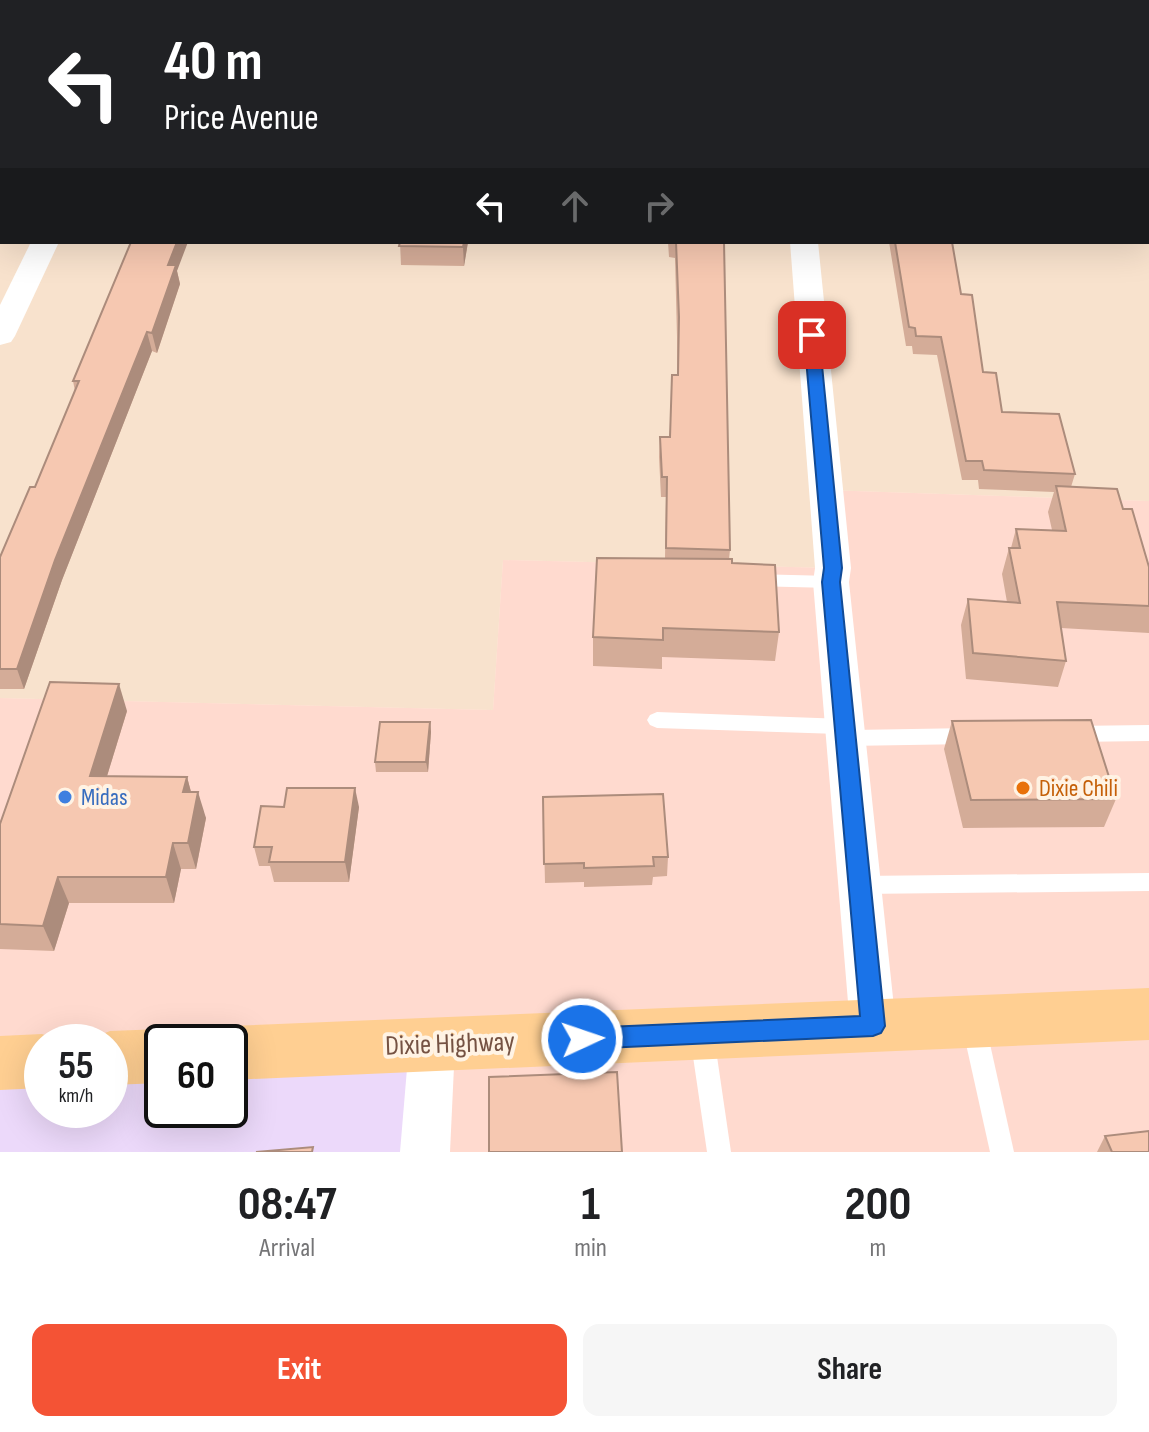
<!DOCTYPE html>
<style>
:root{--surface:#fff;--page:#f6f6f6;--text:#202124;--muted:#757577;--accent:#f45335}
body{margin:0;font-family:"Sofia Sans Condensed",sans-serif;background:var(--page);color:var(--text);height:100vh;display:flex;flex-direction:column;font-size:30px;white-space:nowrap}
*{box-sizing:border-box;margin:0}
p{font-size:26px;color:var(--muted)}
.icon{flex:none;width:44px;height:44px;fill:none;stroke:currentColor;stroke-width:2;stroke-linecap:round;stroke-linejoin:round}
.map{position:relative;height:1152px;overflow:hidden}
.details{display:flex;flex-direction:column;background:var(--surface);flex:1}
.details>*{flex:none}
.guide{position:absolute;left:0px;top:0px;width:1150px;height:244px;box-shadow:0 8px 32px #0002;background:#202124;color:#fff;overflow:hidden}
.speed{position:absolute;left:24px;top:1024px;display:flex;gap:16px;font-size:40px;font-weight:700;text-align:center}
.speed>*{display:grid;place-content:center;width:104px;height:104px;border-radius:50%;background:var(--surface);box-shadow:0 8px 32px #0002;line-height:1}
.speed small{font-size:20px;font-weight:400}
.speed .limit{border:4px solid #111;border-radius:12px;background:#fff;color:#111}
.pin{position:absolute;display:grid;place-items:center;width:68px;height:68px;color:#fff;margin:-34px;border-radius:16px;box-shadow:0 4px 12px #0006}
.me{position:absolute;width:88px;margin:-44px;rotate:87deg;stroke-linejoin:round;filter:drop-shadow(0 0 6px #0008)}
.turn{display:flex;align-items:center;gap:28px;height:168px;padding:0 32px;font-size:36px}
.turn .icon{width:104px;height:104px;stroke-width:2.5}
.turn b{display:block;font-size:56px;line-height:68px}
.lanes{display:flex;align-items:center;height:76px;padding:0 32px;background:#0003;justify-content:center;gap:40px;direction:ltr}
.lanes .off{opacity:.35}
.eta{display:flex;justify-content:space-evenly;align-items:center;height:136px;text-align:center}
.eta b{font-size:48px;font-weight:700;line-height:56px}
.action{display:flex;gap:16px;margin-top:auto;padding:16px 32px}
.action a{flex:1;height:92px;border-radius:16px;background:var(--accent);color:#fff;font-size:32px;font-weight:700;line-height:92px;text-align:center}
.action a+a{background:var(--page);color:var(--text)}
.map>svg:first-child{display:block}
.residential{fill:#f8e2cd;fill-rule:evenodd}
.commercial{fill:#ffdacf}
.education{fill:#ecd9fa}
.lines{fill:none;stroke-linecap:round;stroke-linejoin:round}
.service{fill:#fff;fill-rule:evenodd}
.minor{fill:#fff;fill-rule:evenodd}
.primary{fill:#ffcf92;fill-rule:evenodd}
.wall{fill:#d4ac98}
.shaded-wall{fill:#ac8c7c}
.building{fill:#f6c8b1;stroke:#ac8c7c;stroke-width:2}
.route{fill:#1a73e8;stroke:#114b97;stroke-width:2}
.food-dot{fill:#e8710a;stroke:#fff3e4;stroke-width:3}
.shop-dot{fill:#3f7fe0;stroke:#fff3e4;stroke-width:3}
.labels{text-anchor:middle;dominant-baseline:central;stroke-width:8;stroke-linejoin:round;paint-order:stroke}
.food-label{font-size:24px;fill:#c56008;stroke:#fff3e4;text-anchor:start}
.shop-label{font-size:24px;fill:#366cbe;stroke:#fff3e4;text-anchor:start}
.near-street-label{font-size:28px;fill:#755243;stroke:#fff3e4}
</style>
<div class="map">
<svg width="1149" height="1152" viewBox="0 0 1149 1152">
<rect width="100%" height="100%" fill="#feefdc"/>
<path class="residential" d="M0,0H1149V501L826,490L833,568L503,560L493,710L0,698ZM2,2H1148V242H2Z"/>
<polygon class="commercial" points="825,490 1149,501 1149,1152 425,1152 230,1042 42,1042 0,1063 0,698 493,710 503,560 832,568"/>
<polygon class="education" points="432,1045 425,1152 0,1152 0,1062 42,1061 42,1110 110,1110 110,1058 162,1056 162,1110 230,1110 230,1053"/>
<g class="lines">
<g class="service">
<polygon points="754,574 831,576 840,582 831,588 754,586 745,580"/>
<polygon points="657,712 845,719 852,722 853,730 970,728 977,731 980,736 977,741 970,744 847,746 840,743 837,738 839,734 657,728 650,725 647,720 650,715"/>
<polygon points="1149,725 1149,741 1072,742 1065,739 1062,734 1065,729 1072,726"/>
<polygon points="1149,873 1149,891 860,894 852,891 849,885 852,879 860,876"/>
<polygon points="974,1015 982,1019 986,1026 1014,1152 990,1152 962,1026 966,1019"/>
<polygon points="702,1025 710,1028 714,1036 731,1152 707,1152 690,1036 694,1028"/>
</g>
<g class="minor">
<rect x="771" y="0" width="22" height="2"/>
<polygon points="31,242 59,242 15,336 11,342 0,345 0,305"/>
<polygon points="790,242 818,242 851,568 849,582 896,1026 889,1041 873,1047 857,1041 850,1026 813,582 815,568"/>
<polygon points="432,1023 449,1030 455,1045 450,1152 400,1152 409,1045 415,1030"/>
</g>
<g class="primary">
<polygon points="1149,988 1149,1040 230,1080 230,1042 206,1042 210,1034 230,1026"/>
<polygon points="162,1029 182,1037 184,1042 162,1042 162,1083 110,1085 110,1042 88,1042 90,1039 110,1031"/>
<polygon points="42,1034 62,1042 42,1042 42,1088 0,1090 0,1036"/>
</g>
</g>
<g class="wall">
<polygon points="1070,0 1120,0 1121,2 1071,2"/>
<polygon points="1148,77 1149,81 1149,214 1148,212"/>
<polygon points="400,242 468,242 464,266 401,265"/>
<polygon points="668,242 724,242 730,550 729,559 779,632 775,661 662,657 662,669 593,666 593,637 665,559 666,497 661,497 659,457 660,437 669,437 677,375 677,337 675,258 669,257"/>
<polygon points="889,242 952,242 961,294 983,372 1002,412 1075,474 1071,487 1123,509 1149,567 1149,633 1061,628 1066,661 1058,687 966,679 961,625 968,599 1007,602 1002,574 1009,548 1011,548 1016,529 1052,530 1048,512 1054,492 979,489 978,480 962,480 937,355 913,354 912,346 906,346"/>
<polygon points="177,271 180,284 157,353 152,351 62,580 24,689 0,689 0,557 35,487 75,391 73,381"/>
<polygon points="127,711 107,776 187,777 191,792 206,818 196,869 181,869 174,903 69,903 54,951 0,949 0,824"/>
<polygon points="952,721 1116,799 1104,827 963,828 944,749"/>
<polygon points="430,722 431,732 428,772 376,772 375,762"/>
<polygon points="543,797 668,857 667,876 653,877 652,885 584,887 584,882 545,883"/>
<polygon points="284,807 359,807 349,882 274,882 270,866 259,866 254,847"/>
<polygon points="1105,1136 1149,1152 1097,1152"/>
</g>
<g class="shaded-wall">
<polygon points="93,0 105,0 104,2 92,2"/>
<polygon points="551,0 568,0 567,2 549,2"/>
<polygon points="2,165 2,191 0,194 0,168"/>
<polygon points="177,242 188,242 177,271 180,284 157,353 152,333 168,265"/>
<polygon points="464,242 468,242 464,266 463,247"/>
<polygon points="147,332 152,351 62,580 24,689 17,669 55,560"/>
<polygon points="119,684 127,711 99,802 90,776"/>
<polygon points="430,722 431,732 428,772 426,762"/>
<polygon points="187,777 194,803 183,792"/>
<polygon points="355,788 359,807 349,882 345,862"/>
<polygon points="198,792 206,818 196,869 188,843"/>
<polygon points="173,843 181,869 174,903 166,877"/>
<polygon points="58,877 69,903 54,951 43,926"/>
</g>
<g class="building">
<polygon points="66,0 93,0 92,2 64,2"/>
<polygon points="498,0 551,0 549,2 495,2"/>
<rect x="679" y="0" width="45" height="2"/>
<polygon points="856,0 908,0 909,2 856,2"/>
<polygon points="1081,0 1120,0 1121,2 1082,2"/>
<polygon points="0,61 2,61 2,165 0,168"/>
<polygon points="1148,77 1149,81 1149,181 1148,178"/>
<polygon points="131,242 177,242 168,265 176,265 152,333 147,332 55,560 17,669 0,669 0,557 30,487 35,487 79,381 73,381"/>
<polygon points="400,242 464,242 463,247 399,246"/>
<polygon points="676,242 724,242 730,550 666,548 667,477 662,477 660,437 670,437 672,375 678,375 679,317"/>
<polygon points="895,242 952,242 961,294 972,295 983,372 996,373 1002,412 1059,414 1075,474 984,470 982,461 966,461 941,337 916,336 915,328 909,327"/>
<polygon points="1056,486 1117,489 1123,509 1132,509 1149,567 1149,606 1057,602 1066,661 973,653 968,599 1020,603 1009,548 1020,548 1016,529 1066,531"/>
<polygon points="597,558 732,559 732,563 775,565 779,632 663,628 663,640 593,637"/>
<polygon points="50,682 119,684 90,776 187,777 183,792 198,792 188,843 173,843 166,877 58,877 43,926 0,924 0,824"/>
<polygon points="1091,720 1116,799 971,800 952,721"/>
<polygon points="380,722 430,722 426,762 375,762"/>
<polygon points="287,788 355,788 345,862 269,862 272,847 254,847 261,806 284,807"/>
<polygon points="663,794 668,857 653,857 654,866 584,868 584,863 544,864 543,797"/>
<polygon points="617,1072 622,1152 489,1152 489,1077"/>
<polygon points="1149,1131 1149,1152 1112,1152 1105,1136"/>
<polygon points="313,1147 312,1152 256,1152"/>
</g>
<polygon class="route" points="812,330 819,335 842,568 840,582 885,1026 881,1033 873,1036 582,1049 574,1046 570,1039 574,1031 582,1028 860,1016 822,582 824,568 804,335"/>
<circle class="food-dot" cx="1023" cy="788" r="8"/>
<circle class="shop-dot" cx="65" cy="797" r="8"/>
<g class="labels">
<g class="food-label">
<text x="1039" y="788">Dixie Chili</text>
</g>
<g class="shop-label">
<text x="81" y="797">Midas</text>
</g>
<g class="near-street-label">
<text transform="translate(450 1044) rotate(-2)">Dixie Highway</text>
</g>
</g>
</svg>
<div class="speed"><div>55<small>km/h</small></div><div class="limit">60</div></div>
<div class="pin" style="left:812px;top:335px;background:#d93025"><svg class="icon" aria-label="arrive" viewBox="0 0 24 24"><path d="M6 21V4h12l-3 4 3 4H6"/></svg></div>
<svg class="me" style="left:582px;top:1039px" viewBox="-20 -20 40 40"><circle r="17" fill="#1a73e8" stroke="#fff" stroke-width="3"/><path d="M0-11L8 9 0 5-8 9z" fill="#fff"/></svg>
<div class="guide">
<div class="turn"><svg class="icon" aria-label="left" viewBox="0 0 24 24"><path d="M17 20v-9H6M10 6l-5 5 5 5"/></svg><div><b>40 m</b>Price Avenue</div></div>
<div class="lanes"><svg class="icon" aria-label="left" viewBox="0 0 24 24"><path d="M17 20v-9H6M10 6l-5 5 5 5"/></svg><svg class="icon off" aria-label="ahead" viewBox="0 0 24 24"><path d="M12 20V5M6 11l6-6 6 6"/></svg><svg class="icon off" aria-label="right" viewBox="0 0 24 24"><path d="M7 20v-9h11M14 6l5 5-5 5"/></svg></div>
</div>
</div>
<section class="details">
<div class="eta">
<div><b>08:47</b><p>Arrival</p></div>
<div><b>1</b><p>min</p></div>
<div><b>200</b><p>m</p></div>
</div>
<div class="action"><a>Exit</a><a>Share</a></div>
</section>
